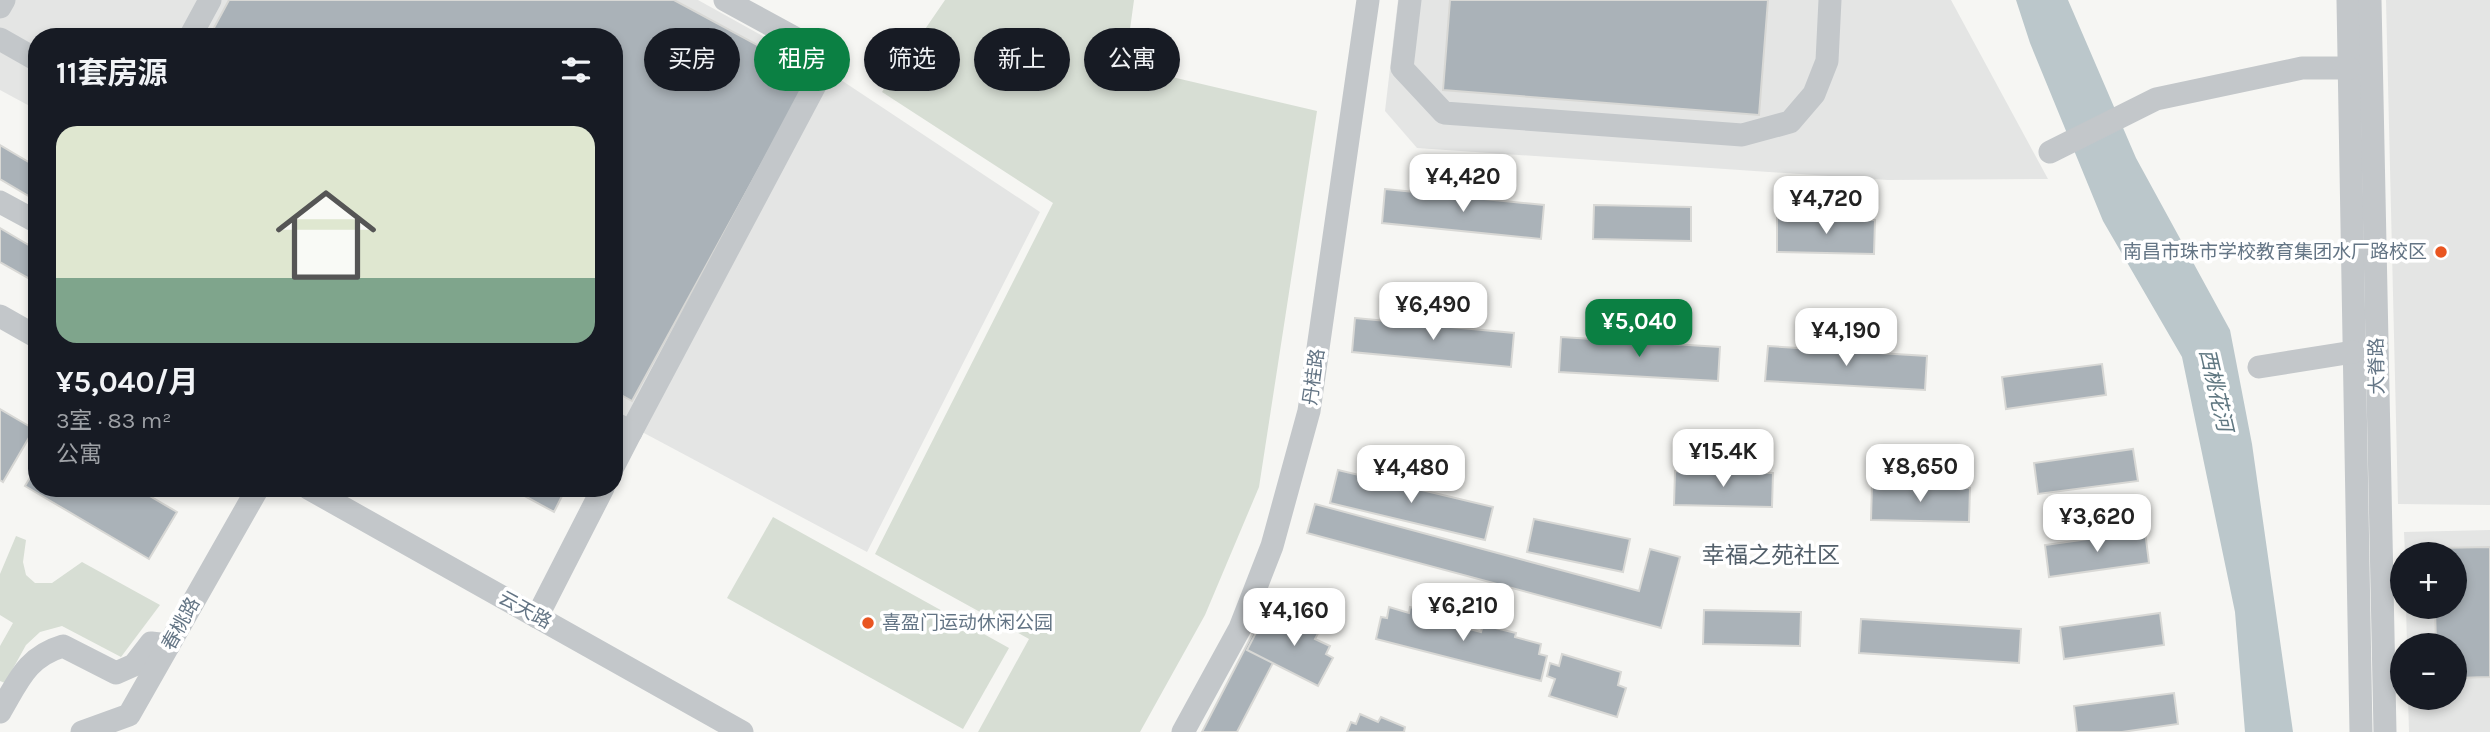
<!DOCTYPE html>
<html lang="zh">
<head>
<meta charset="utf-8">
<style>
	body { margin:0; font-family:Karla,"Noto Sans SC",sans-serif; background:#242831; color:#f1f3f6; height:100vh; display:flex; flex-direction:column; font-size:26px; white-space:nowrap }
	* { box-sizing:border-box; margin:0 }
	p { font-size:23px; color:#9ea1a6 }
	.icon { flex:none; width:38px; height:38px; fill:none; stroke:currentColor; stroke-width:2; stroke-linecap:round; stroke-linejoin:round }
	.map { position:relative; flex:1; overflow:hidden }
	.panel { position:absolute; left:28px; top:28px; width:595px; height:469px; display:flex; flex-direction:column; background:#171b24; border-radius:28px; box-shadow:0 4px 10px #0003 }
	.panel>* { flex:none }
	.guide { position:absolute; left:644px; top:28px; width:665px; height:63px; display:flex; gap:14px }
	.tools { position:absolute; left:2390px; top:542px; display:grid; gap:14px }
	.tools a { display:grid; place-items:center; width:77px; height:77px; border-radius:50%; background:#171b24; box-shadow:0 4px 10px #0003; font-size:35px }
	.price { position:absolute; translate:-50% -60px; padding:0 16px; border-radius:14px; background:#fff; color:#222; font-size:23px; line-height:46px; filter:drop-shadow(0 2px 4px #0008) }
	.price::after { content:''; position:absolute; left:50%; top:42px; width:21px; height:16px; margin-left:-10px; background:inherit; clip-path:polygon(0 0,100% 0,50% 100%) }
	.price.current { background:#0b8043; color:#fff }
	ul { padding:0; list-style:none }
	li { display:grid; align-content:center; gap:14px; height:371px; padding:0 28px }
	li+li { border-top:2px solid #363941 }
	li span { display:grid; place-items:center; height:217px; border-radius:21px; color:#555 }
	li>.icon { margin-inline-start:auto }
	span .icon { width:126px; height:126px; fill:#fffc; stroke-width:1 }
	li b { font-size:30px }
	h2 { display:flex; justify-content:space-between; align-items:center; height:84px; padding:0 28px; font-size:30px }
	.chip { padding:0 24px; border-radius:32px; background:#171b24; box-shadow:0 4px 10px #0003; font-size:24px; line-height:63px }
	.chip.current { background:#0b8043; color:#fff }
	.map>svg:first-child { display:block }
	.built { fill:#e4e5e4 }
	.green { fill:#d7ded4 }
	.water { fill:#bbc7cb }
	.building { fill:#aab2b8; stroke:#d8d8d5; stroke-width:2 }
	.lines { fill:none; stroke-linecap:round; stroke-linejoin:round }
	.minor { stroke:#c3c7ca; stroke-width:23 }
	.poi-dot { fill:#e95520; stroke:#fff; stroke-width:2.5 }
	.labels { text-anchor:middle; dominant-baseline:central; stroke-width:7; stroke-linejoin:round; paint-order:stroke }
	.poi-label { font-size:19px; fill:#647585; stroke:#fff; text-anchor:end }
	.street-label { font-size:19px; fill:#647585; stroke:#fff }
	.water-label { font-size:21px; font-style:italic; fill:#5f7781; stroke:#fff }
	.quarter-label { font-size:23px; fill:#525f6a; stroke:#fff }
</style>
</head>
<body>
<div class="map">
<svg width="2490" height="732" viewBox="0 0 2490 732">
	<rect width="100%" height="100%" fill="#f6f6f3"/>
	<g class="built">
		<path d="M0,0H698L838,78L1040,212L867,552L614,417V37H37V110L0,90Z"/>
		<path d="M1398,0H1951L2048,179L1888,180L1417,148L1385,111Z"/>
		<path d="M2386,0H2490V505L2398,504Z"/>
		<path d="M2490,530V732H2409L2408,698H2455V646H2407L2406,607H2455V555H2405L2404,532Z"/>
	</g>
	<g class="green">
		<path d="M945,0H1134L1125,66L1317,111L1259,487L1205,615L1140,732H978L1029,639L875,554L1053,203L882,92Z"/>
		<path d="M773,517L1009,648L963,729L727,598Z"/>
		<path d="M16,536L26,540L23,562L26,575L35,583H52L82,562L160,605L121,657L62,626L40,632L26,645L5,683L0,681V646L13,623L0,615V574Z"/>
	</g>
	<path class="water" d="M2016,0H2068L2136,158L2230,330L2252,444L2293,732H2245L2235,612L2182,357L2103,221L2030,43Z"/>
	<g class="building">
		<path d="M229,0H674L811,74L632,401L614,391V37H209Z"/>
		<path d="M1450,0H1768L1759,115L1443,90Z"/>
		<path d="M0,145L37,167V201L0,179Z"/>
		<path d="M1385,189L1544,205L1541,239L1382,223Z"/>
		<path d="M1594,205L1691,207V241L1593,239Z"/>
		<path d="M1777,218L1875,220L1874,254L1777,252Z"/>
		<path d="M0,228L37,250V283L0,262Z"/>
		<path d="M1355,318L1514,333L1511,367L1352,352Z"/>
		<path d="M1561,337L1720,347L1718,381L1559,372Z"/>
		<path d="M1768,346L1927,356L1925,390L1765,381Z"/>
		<path d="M2102,364L2106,395L2006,409L2002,377Z"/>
		<path d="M0,409L34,429L3,482L0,480Z"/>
		<path d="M2133,449L2138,481L2038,494L2034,463Z"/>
		<path d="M37,466V488H136L177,512L149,559L25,486Z"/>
		<path d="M1338,470L1493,507L1485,540L1330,503Z"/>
		<path d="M1675,471L1773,473L1772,507L1674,505Z"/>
		<path d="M1872,485L1970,488L1969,522L1871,520Z"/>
		<path d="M510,488H566L554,512Z"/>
		<path d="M1315,504L1639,591L1650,549L1680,557L1661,628L1307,533Z"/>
		<path d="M1534,519L1630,539L1623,572L1527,552Z"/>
		<path d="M2145,531L2149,563L2049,577L2045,545Z"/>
		<path d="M2490,547V677L2455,678V646H2436L2435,607H2455V555H2434V548Z"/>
		<path d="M1271,598L1299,613L1237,732H1202Z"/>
		<path d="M1389,607L1409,613L1410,607L1436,614L1435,620L1481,632L1483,625L1516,633L1515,637L1541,644L1539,654L1547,656L1541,681L1376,639L1381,617L1387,618Z"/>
		<path d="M1704,610L1801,612L1800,646L1703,644Z"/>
		<path d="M1295,613L1322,626L1315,639L1330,646L1326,654L1333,658L1318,686L1247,650L1261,623L1274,629L1279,619L1289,624Z"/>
		<path d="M2160,613L2164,645L2064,659L2060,627Z"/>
		<path d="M1861,619L2021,629L2019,663L1859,653Z"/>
		<path d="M1562,654L1621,672L1618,685L1626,688L1617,717L1549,696L1555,679L1547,676L1550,663L1559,666Z"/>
		<path d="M2174,693L2178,724L2122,732H2077L2074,706Z"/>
		<path d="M1360,714L1378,722L1381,717L1405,727L1404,732H1347L1351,722L1356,724Z"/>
	</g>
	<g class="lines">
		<g class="minor">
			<path d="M1410,0L1402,68L1444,113L1742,135L1790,122L1814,94L1827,61L1830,0"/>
			<path d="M2348,0L2361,732"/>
			<path d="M2370,0L2385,732"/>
			<path d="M0,7L4,0"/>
			<path d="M190,37L210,0"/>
			<path d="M0,39L37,60"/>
			<path d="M2050,152L2156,99L2302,68H2349"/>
			<path d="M0,202L37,222"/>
			<path d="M0,316L37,337"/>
			<path d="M2259,367L2353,352"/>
			<path d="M614,423L631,432L830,57L725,0"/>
			<path d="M614,465L631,432"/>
			<path d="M308,488L742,732"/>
			<path d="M537,617L603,488"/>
			<path d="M0,712C18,682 26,657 63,646L116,673L134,665L151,643L169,645"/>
			<path d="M82,732L129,715L258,488"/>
			<path d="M1183,732L1240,628L1272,546L1309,411L1368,0"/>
		</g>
	</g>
	<g class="poi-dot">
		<circle cx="2441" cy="252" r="7"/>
		<circle cx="868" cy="623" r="7"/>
	</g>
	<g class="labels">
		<g class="poi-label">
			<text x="2427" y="252">南昌市珠市学校教育集团水厂路校区</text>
			<text x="882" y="623" text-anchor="start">喜盈门运动休闲公园</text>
		</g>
		<g class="street-label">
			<text transform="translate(2377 366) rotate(-91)">大脊路</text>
			<text transform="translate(1314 377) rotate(-82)">丹桂路</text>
			<text transform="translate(525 610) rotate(29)">云天路</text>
			<text transform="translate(181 624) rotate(-61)">春桃路</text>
		</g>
		<g class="water-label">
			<text transform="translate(2216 390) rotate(77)">西桃花河</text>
		</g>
		<g class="quarter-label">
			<text x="1771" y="555">幸福之苑社区</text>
		</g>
	</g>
</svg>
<div class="tools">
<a>+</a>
<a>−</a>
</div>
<b class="price" style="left:1463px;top:214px">¥4,420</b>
<b class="price" style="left:1826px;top:236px">¥4,720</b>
<b class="price" style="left:1433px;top:342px">¥6,490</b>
<b class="price current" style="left:1639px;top:359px">¥5,040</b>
<b class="price" style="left:1846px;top:368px">¥4,190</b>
<b class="price" style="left:1723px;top:489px">¥15.4K</b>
<b class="price" style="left:1920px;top:504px">¥8,650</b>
<b class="price" style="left:1411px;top:505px">¥4,480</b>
<b class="price" style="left:2097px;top:554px">¥3,620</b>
<b class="price" style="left:1463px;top:643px">¥6,210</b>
<b class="price" style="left:1294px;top:648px">¥4,160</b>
<div class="guide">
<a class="chip">买房</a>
<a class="chip current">租房</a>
<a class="chip">筛选</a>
<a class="chip">新上</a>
<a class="chip">公寓</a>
</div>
<section class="panel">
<h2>11套房源<svg class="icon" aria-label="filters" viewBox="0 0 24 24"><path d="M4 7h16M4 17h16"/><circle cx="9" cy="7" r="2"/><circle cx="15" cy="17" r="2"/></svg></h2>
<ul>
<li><span style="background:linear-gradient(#dfe7d0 70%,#7fa58c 0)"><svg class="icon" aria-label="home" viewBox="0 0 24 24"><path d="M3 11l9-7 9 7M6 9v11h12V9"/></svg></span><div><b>¥5,040/月</b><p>3室 · 83 m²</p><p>公寓</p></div></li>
</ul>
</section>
</div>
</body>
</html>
